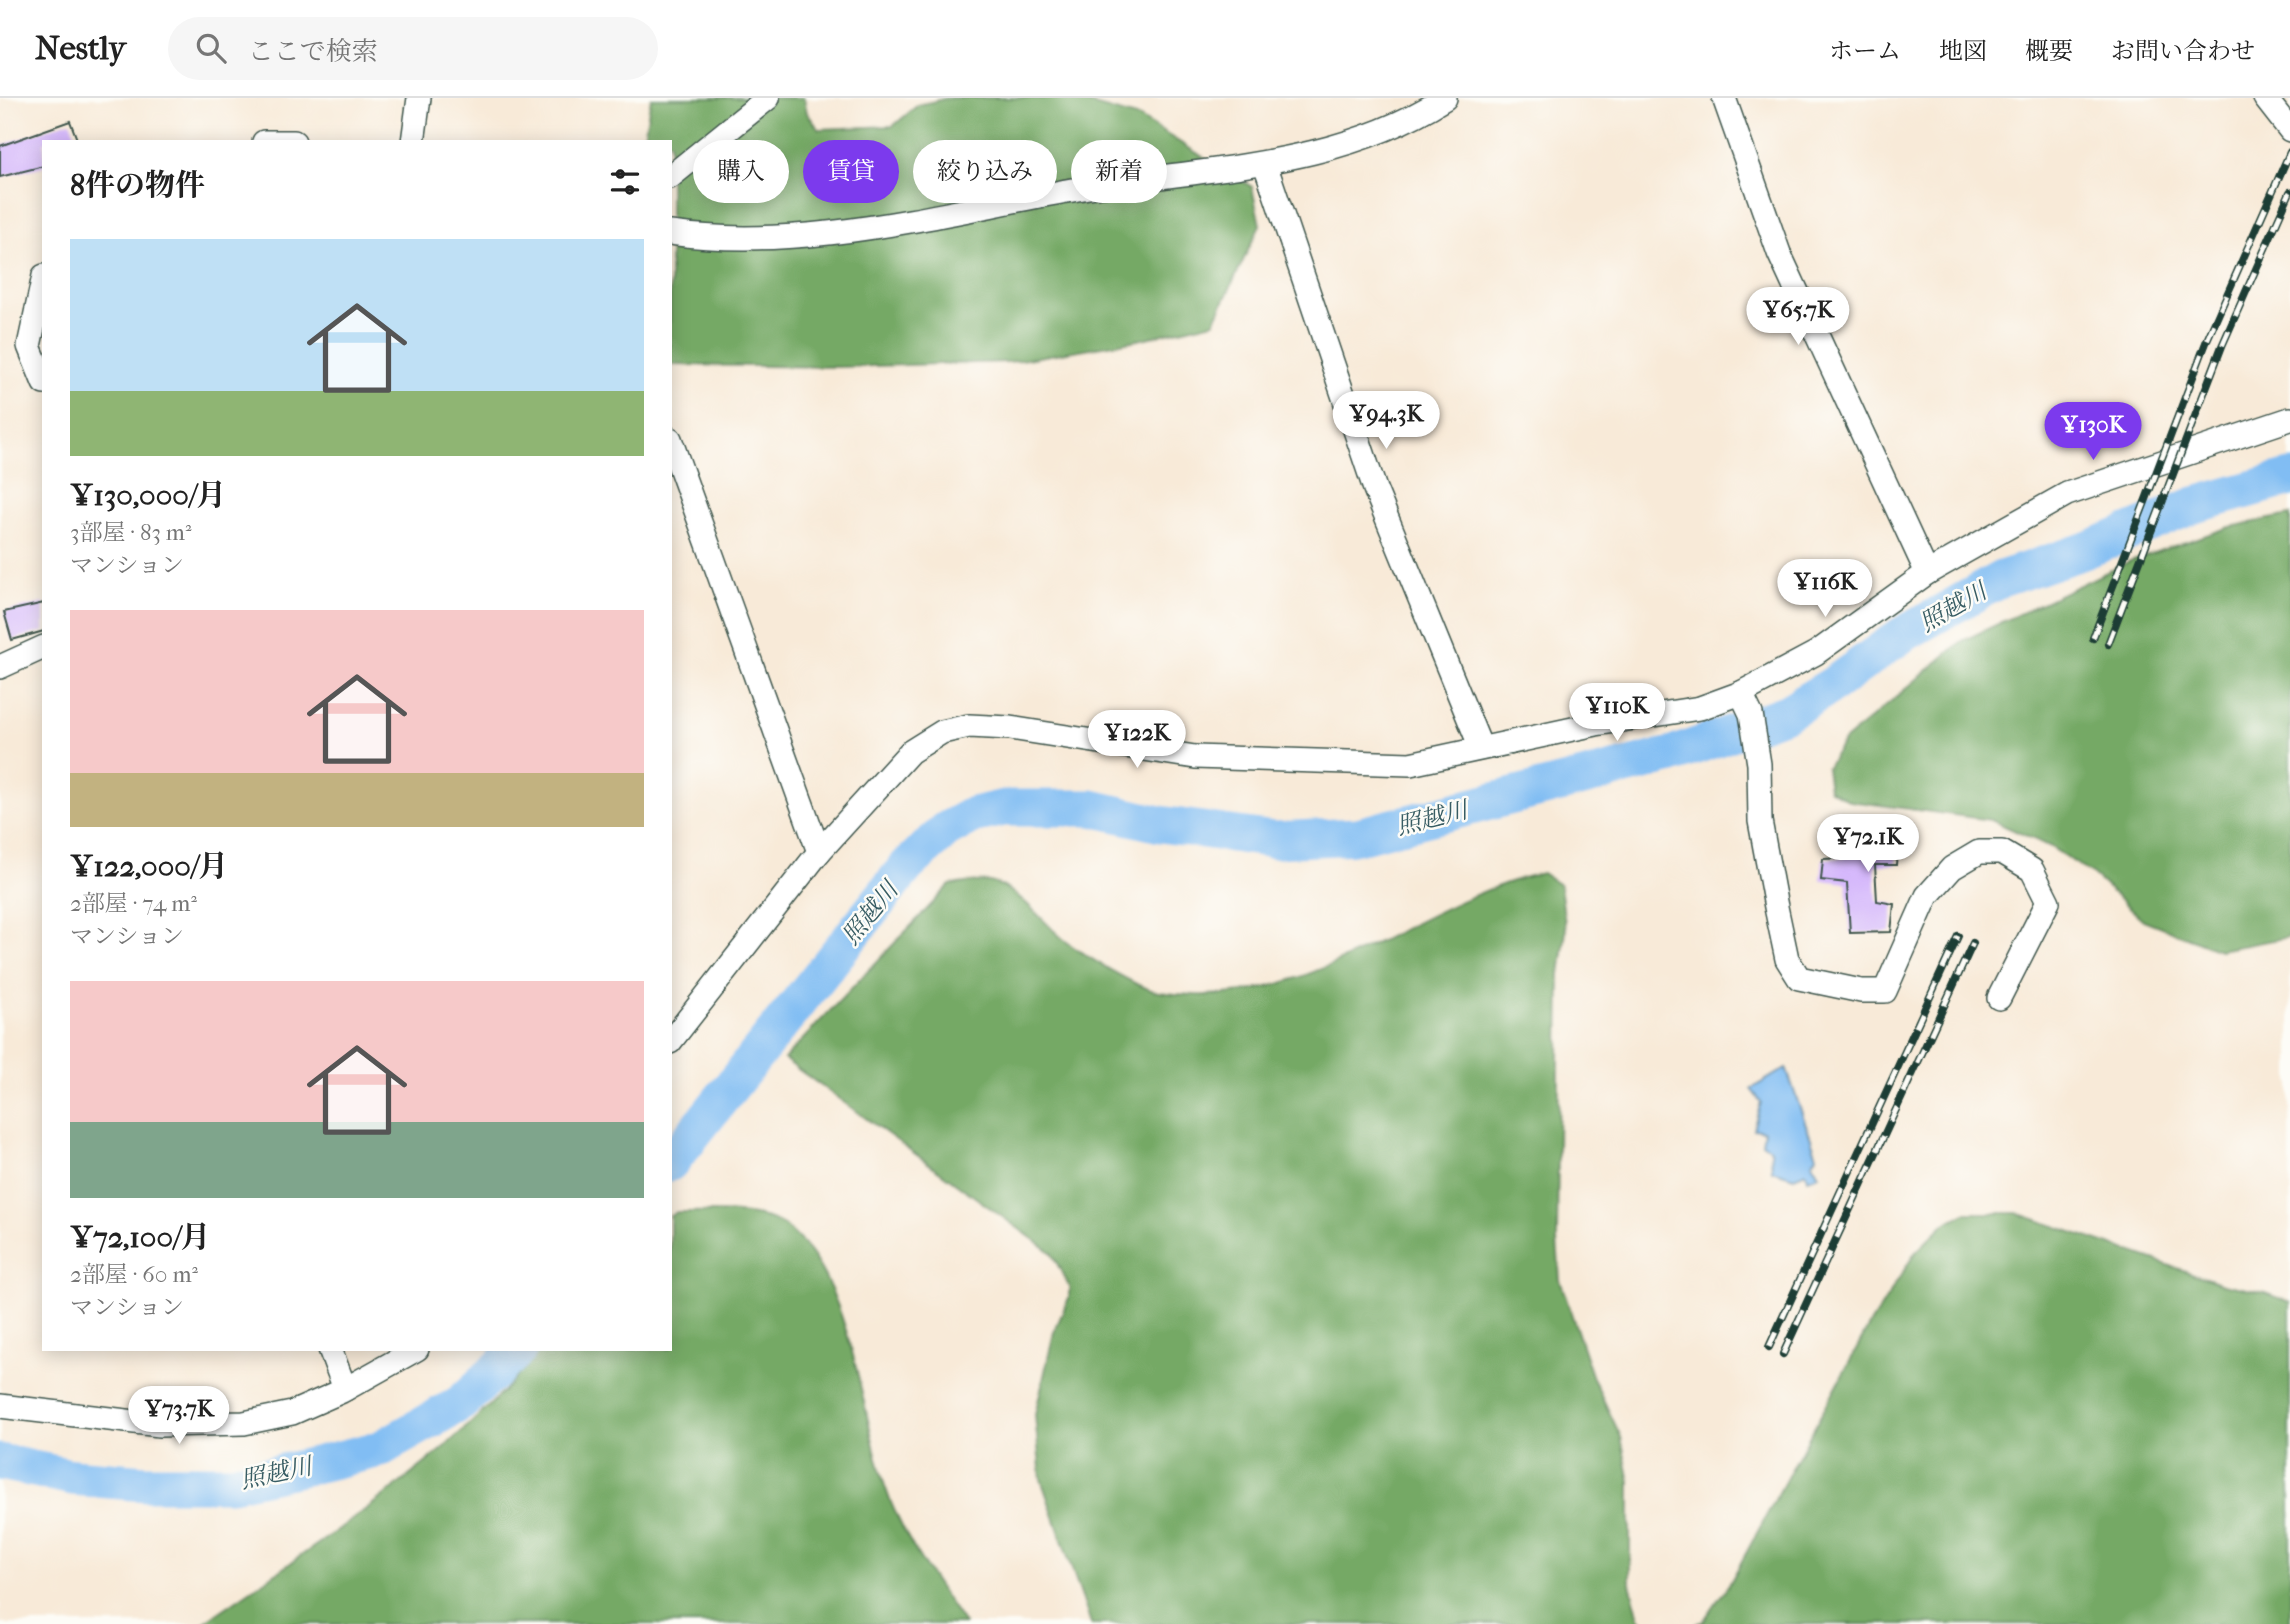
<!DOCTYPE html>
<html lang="ja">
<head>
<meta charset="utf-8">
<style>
	body { margin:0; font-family:"IM FELL French Canon","Noto Serif JP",serif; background:#f6f6f6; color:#222; height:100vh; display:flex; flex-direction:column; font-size:26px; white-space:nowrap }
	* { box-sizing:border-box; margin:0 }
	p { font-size:23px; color:#767676 }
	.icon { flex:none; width:38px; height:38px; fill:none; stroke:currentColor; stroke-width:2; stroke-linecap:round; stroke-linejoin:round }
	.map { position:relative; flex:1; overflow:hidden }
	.side { position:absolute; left:42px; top:42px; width:630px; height:1211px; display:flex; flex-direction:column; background:#fff; border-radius:0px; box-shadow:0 4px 18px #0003 }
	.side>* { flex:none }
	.guide { position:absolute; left:693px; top:42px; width:665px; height:63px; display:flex; gap:14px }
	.price { position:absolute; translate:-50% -60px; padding:0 16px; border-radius:24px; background:#fff; color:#222; font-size:23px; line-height:46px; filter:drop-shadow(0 2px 4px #0008) }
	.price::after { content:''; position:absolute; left:50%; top:42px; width:21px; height:16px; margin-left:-10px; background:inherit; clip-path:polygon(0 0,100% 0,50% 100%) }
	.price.active { background:#7c3aed; color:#fff }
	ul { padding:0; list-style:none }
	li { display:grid; align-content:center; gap:14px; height:371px; padding:0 28px }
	li span { display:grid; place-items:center; height:217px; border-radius:0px; color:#555 }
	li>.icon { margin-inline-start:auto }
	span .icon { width:126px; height:126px; fill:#fffc; stroke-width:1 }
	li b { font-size:30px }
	h2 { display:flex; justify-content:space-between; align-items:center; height:84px; padding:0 28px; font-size:30px }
	.tag { padding:0 24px; border-radius:32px; background:#fff; box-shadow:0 4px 18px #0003; font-size:24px; line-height:63px }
	.tag.active { background:#7c3aed; color:#fff }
	header { display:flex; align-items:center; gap:42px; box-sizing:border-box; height:98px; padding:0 35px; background:#fff; border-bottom:2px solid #e0e0e0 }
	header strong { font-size:33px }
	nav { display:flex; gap:38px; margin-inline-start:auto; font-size:24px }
	.search { width:490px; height:63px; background:#f6f6f6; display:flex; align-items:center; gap:18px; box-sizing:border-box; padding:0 24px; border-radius:38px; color:#767676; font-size:26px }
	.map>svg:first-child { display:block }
	.forest { fill:#75a965; stroke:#4a734c; stroke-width:2 }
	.water { fill:#81bdf3; stroke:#507d94; stroke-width:2 }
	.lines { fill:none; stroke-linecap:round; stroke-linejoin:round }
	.river { stroke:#81bdf3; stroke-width:37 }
	.building { fill:#d2b2fc }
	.minor-casing { stroke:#40574d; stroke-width:26 }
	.minor { stroke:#fff; stroke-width:23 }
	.rail-casing { stroke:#1f3d34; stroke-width:8 }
	.rail { stroke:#fdfcf7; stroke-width:5; stroke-dasharray:16; stroke-linecap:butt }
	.labels { text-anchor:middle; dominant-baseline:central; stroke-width:5; stroke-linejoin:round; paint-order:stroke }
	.water-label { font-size:24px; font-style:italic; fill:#385d64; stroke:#fdfcf7 }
</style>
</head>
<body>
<header>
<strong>Nestly</strong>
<div class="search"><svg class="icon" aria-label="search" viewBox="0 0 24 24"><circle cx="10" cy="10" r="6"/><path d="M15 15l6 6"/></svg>ここで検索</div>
<nav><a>ホーム</a><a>地図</a><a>概要</a><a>お問い合わせ</a></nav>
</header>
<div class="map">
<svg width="2290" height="1526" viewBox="0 0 2290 1526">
	<rect width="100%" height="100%" fill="#fdfcf7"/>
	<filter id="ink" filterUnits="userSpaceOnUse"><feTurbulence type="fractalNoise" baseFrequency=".0143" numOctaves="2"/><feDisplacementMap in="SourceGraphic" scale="14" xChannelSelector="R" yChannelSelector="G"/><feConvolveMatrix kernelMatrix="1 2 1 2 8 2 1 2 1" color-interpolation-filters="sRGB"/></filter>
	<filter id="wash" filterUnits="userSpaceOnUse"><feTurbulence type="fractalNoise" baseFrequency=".00686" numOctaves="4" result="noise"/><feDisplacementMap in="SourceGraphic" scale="28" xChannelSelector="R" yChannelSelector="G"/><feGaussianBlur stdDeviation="1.57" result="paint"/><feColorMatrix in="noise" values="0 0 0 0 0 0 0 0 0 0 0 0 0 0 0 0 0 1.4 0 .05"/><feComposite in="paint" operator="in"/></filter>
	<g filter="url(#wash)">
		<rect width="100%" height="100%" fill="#f8ead8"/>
		<g class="forest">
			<path d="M651,0H804L807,15L819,31L893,28L918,7L948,0H1069L1140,20L1252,89L1260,127L1214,224L1138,242L1009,264L839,269L670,267V44H643Z"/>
			<path d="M2290,417V839L2219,852L2143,822L2092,776L2049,748L1991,722L1850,703L1829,691L1826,670L1844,643L1962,543L2130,463L2230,429Z"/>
			<path d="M1542,775L1560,787L1566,833L1560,876L1557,1142L1560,1182L1593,1280L1621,1339L1630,1384V1486L1639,1519L1645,1526H1091L1041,1381L1035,1317L1054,1234L1069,1200V1188L1051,1154L784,961L950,787C965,785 983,781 997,786C1023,796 1042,823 1062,840C1078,854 1139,891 1159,894C1310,918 1406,806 1542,775Z"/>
			<path d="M677,1114C705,1114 764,1111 786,1129C853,1182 859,1310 885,1388C901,1438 935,1483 964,1526H202C321,1443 448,1364 541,1251H670V1118Z"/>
			<path d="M1965,1115H2017L2223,1186L2266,1195L2290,1204V1526H1697L1704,1522L1731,1483L1869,1228L1915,1155L1943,1127Z"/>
		</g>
		<path class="water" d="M1786,970L1817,1058L1812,1064L1819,1077L1808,1081L1806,1074L1794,1079L1772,1072L1771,1051L1762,1045L1764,1033L1753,1031L1761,1004L1751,991Z"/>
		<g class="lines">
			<g class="river">
				<path d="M670,1065L907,768L946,732L973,717L1004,710H1092L1160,726L1274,742L1358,738L1672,657L1788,614L1834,586L1902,537L2001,481L2084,453L2195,407L2290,380"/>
				<path d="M0,1364L72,1379L145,1385H232L319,1366L380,1351L461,1305L519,1251"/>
			</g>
		</g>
		<g id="blocks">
			<g class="building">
				<path d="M70,23L78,44H44V68L0,79V48Z"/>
				<path d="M44,505V533L12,542L4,514Z"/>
				<path d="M1848,729H1912L1914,751L1897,754L1896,767H1875L1877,803L1894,806L1891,834L1850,835L1847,785L1821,782L1823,761L1845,760Z"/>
			</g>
		</g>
	</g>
	<g filter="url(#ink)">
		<use href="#blocks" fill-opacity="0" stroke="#40574d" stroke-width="2"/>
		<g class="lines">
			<defs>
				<g id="minor">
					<path d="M1724,0L1779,155L1927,475"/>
					<path d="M2265,0L2290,32"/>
					<path d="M264,44H294"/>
					<path d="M413,44L419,0"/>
					<path d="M1265,66L1375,391L1481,650"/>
					<path d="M670,79L768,0"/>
					<path d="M670,135C807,154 944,114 1078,91C1204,69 1334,71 1445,0"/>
					<path d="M44,178L29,248L44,285"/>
					<path d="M670,341L819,754"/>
					<path d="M0,569L44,549"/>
					<path d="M1741,595L1751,616L1759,666L1760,723L1776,809L1787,861L1799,880L1861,893H1885L1927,798L1952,770L1979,754H2002L2032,772L2048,804L1999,900"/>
					<path d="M670,944L819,754L910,654L942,634L969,628L1010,630L1195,659L1410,666L1596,626L1700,610L1741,595L1816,555L1927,475L2067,396L2290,321"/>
					<path d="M330,1251L345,1291"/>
					<path d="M0,1308L160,1327L244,1325L292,1315L342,1293L417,1251"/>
				</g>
			</defs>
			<use href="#minor" class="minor-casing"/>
			<use href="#minor" class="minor"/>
			<defs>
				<g id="rail">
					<path d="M2093,540L2207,242L2290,54"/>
					<path d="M2108,546L2222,248L2290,94"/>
					<path d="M1769,1249L1958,838"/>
					<path d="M1783,1256L1973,845"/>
				</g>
			</defs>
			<use href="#rail" class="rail-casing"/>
			<use href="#rail" class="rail"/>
		</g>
	</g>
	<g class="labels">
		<g class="water-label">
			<text transform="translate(1953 509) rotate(-30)">照越川</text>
			<text transform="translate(1432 720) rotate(-14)">照越川</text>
			<text transform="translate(870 815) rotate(-51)">照越川</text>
			<text transform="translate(276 1375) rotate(-12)">照越川</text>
		</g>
	</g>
</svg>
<b class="price" style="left:1798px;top:249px">¥65.7K</b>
<b class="price" style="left:1386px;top:353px">¥94.3K</b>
<b class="price active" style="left:2093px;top:364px">¥130K</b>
<b class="price" style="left:1825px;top:521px">¥116K</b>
<b class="price" style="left:1617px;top:645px">¥110K</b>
<b class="price" style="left:1137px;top:672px">¥122K</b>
<b class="price" style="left:1868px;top:776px">¥72.1K</b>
<b class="price" style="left:179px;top:1348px">¥73.7K</b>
<div class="guide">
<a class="tag">購入</a>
<a class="tag active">賃貸</a>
<a class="tag">絞り込み</a>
<a class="tag">新着</a>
</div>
<section class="side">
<h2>8件の物件<svg class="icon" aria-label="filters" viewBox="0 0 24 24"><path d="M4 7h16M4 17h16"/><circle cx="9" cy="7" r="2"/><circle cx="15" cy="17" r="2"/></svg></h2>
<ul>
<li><span style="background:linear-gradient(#bfe0f5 70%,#8fb573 0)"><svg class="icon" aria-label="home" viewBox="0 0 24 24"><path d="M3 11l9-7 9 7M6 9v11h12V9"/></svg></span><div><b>¥130,000/月</b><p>3部屋 · 83 m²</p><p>マンション</p></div></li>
<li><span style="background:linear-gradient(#f6c9c9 75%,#c2b280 0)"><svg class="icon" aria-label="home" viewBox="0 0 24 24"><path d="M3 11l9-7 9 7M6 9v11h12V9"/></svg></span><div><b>¥122,000/月</b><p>2部屋 · 74 m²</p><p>マンション</p></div></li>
<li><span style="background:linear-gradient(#f6c9c9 65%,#7fa58c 0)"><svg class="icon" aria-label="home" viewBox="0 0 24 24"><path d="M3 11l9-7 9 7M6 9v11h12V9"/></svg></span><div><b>¥72,100/月</b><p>2部屋 · 60 m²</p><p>マンション</p></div></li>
</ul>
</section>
</div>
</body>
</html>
